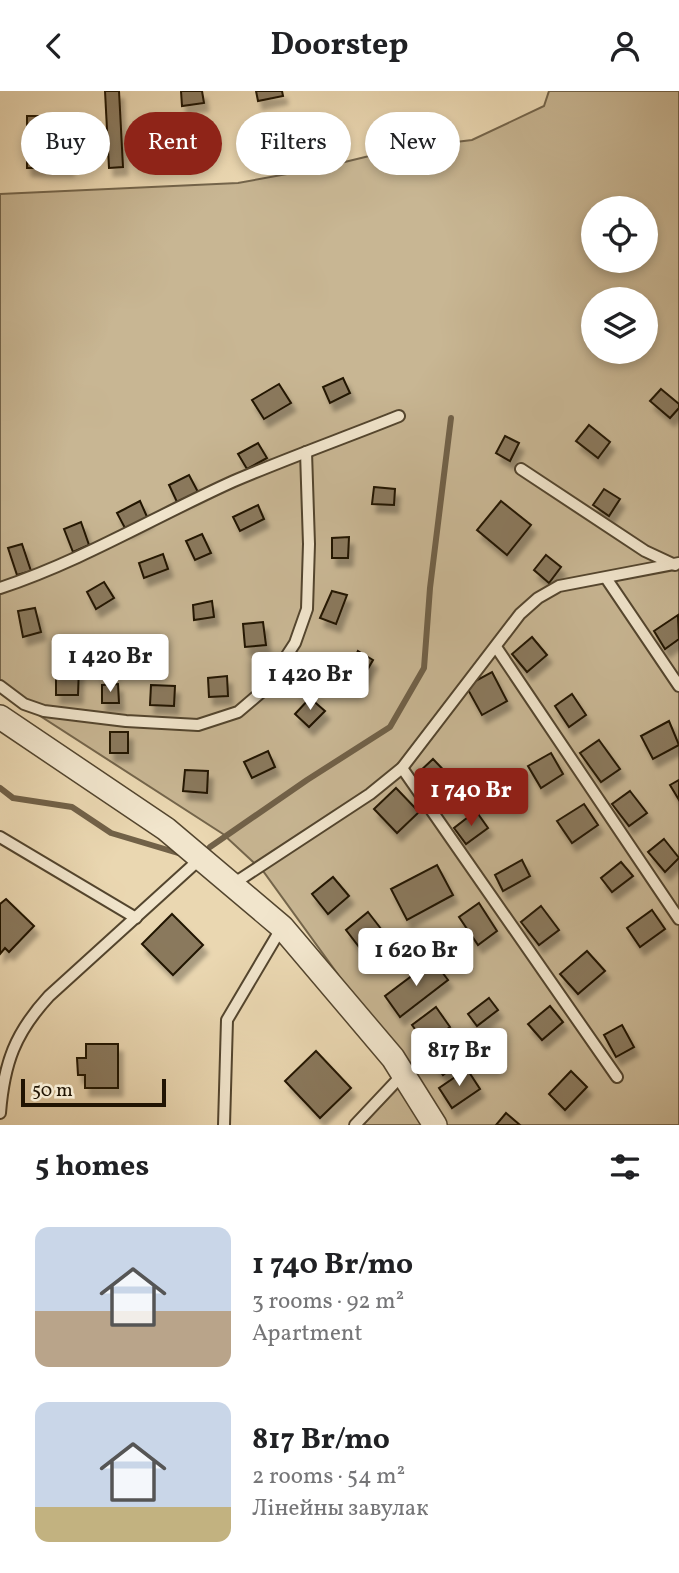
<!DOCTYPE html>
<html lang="en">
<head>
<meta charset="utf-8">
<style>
	body { margin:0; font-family:Vollkorn,serif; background:#f2f2f2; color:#202124; height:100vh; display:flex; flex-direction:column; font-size:26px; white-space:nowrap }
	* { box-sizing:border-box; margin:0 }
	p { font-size:23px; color:#757577 }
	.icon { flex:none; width:38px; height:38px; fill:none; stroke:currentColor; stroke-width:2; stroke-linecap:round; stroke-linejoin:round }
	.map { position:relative; height:1034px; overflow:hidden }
	.details { display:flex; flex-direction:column; background:#fff; flex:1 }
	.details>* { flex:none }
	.hud { position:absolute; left:21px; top:21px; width:637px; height:63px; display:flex; gap:14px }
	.buttons { position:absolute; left:581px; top:105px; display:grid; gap:14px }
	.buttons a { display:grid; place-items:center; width:77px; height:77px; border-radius:50%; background:#fff; box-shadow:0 4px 10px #0003; font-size:35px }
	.scale { position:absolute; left:21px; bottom:18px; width:145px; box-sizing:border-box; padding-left:7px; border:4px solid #211403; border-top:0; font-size:19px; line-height:24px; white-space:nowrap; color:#211403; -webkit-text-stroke:5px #f1e5cc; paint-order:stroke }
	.price { position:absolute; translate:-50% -60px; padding:0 16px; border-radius:7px; background:#fff; color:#222; font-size:23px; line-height:46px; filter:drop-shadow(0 2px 4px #0008) }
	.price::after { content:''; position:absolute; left:50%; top:42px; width:21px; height:16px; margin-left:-10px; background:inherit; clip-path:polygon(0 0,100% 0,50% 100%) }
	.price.current { background:#8f2418; color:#fff }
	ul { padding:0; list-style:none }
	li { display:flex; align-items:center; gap:21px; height:175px; padding:0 35px }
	li span { display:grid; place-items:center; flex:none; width:196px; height:140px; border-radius:14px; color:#555 }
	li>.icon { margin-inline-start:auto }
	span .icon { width:84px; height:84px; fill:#fffc; stroke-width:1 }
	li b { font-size:30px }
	h2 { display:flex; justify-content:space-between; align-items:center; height:84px; padding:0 35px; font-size:30px }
	.pill { padding:0 24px; border-radius:32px; background:#fff; box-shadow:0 4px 10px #0003; font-size:24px; line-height:63px }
	.pill.current { background:#8f2418; color:#fff }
	header { display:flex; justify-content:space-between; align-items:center; height:91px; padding:0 35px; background:#fff; font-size:32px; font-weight:700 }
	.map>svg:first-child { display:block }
	.green { fill:#c8b693; stroke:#74654b; stroke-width:2; fill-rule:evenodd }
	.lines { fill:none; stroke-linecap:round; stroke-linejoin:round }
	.stream { stroke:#716148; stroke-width:6 }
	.building { fill:#8a795d; stroke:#211403; stroke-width:2; filter:url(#shadow) }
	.lane-casing { stroke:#53452e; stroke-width:14 }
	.street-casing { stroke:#53452e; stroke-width:26 }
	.lane { stroke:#f1e5cc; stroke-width:10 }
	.street { stroke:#f1e5cc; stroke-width:23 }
</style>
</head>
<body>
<header><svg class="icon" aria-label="back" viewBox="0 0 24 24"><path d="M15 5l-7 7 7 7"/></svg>Doorstep<svg class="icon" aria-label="person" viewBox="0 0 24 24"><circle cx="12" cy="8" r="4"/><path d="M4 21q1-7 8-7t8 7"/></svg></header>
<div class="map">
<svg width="679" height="1034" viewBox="0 0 679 1034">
	<defs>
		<filter id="shadow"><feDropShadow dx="4.5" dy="8" stdDeviation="2" flood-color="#0004"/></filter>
	</defs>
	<rect width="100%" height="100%" fill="#ead7b1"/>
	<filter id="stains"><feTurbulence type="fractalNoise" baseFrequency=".00286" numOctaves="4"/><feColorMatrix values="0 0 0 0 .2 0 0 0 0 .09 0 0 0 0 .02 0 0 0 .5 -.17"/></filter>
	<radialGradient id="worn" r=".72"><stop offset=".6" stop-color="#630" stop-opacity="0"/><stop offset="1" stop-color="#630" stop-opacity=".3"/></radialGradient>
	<g class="green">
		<path d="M549,0H679V1034H447L263,780L223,743L0,599V103L238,92L320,77L398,58L472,49L544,15ZM593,117H646V170H593ZM593,208H646V261H593Z"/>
		<path d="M398,997L424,1034H362Z"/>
	</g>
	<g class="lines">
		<g class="stream">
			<path d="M0,697L13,707L72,716L111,742L178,762"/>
			<path d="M210,756L307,689L390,636L424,577L430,497L451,327"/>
		</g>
	</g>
	<g class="building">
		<path d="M105,0H119L123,76L109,77Z"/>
		<path d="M181,0H202L204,12L182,15Z"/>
		<path d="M256,0H282L283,5L258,10Z"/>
		<rect x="27" y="25" width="42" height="52"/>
		<path d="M343,287L350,302L330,312L323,296Z"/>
		<path d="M279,293L291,312L264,328L252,309Z"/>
		<path d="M661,298L679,313V317L670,327L650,310Z"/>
		<path d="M589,334L610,351L598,367L576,350Z"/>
		<path d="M505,345L519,352L510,370L496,362Z"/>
		<path d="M258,352L267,367L247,378L238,363Z"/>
		<path d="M189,384L198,401L177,411L169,394Z"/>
		<path d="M374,396L395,398L394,414L372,413Z"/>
		<path d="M604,398L620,408L609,425L593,414Z"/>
		<path d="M140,410L148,428L126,439L117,422Z"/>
		<path d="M501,410L531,434L507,464L477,439Z"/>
		<path d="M258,414L264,428L240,440L233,426Z"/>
		<path d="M81,431L89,454L73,461L64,438Z"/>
		<path d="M202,443L211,462L195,469L186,450Z"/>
		<path d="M349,446L348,467H332V447Z"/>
		<path d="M22,453L31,480L17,484L8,457Z"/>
		<path d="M163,463L168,478L144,487L139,472Z"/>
		<path d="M546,464L561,476L549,492L534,479Z"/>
		<path d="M104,491L114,507L96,518L87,501Z"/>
		<path d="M332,500L347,504L336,533L320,527Z"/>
		<path d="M212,510L214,526L194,529L193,514Z"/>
		<path d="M35,517L41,541L23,546L18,520Z"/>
		<path d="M678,524L679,548L665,558L654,540Z"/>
		<path d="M263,531L266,554L245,556L243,533Z"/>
		<path d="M532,546L547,564L527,581L512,563Z"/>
		<path d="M358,560L373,569L362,588L347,580Z"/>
		<path d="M56,576H79L78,604H56Z"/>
		<path d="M492,581L507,610L482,624L466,595Z"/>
		<path d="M227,585L228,605L209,606L208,587Z"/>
		<path d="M118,593L119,612H102V594Z"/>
		<path d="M151,594L175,595L174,615L150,614Z"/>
		<path d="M572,603L586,624L569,636L555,615Z"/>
		<path d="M310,607L325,620L309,636L295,623Z"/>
		<path d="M669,630L679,654L653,668L641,645Z"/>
		<rect x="110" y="641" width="18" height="21"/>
		<path d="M599,649L620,678L601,691L580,662Z"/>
		<path d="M268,660L275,676L252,687L244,671Z"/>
		<path d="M551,662L563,683L541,697L528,675Z"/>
		<path d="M433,668L455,691L440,705L418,682Z"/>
		<path d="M185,679L208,680L207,702L183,700Z"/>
		<path d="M679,689V709L670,694Z"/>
		<path d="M396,697L419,721L397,742L374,718Z"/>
		<path d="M630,700L647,722L629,735L612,713Z"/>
		<path d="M584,713L598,734L572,752L557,730Z"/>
		<path d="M476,720L488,737L466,753L454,737Z"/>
		<path d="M664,748L679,767L665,781L648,761Z"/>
		<path d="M522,769L530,785L503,800L495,784Z"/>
		<path d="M621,771L633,785L612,801L601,787Z"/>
		<path d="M437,774L453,804L407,829L391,798Z"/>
		<path d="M333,786L349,805L328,823L312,803Z"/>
		<path d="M6,808L34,835L9,861L5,857L0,863V813Z"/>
		<path d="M479,812L497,840L478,854L459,826Z"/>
		<path d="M541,815L559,839L539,854L521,831Z"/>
		<path d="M652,819L665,838L640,856L627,837Z"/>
		<path d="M368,821L385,843L363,861L346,839Z"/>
		<path d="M172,823L203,854L173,884L142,853Z"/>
		<path d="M587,860L605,880L578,903L560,883Z"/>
		<path d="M433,869L448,889L400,926L385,905Z"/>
		<path d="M489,907L498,919L477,935L468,923Z"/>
		<path d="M550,915L563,931L542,949L528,933Z"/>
		<path d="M436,916L450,936L426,953L412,934Z"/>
		<path d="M622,934L634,956L616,966L604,944Z"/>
		<path d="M461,940L475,959L443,984L429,965Z"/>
		<path d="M86,953H118V997H85V984H78L77,967H86Z"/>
		<path d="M316,960L351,997L320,1027L285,990Z"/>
		<path d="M467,978L480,998L452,1017L439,997Z"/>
		<path d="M571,980L587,996L565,1019L549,1003Z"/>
		<path d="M506,1022L520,1034H496Z"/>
	</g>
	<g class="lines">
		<defs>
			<g id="lane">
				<path d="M521,378L645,460L675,474"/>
				<path d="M606,487L679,595"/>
				<path d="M0,497C82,470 156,425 234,390C288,367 344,347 399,325"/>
				<path d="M496,556L679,828"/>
				<path d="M0,595L24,613L44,620L126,630L198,634L238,621L265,598L295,552L307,518L309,453L306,361"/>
				<path d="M402,677L617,986"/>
				<path d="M0,746L136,827"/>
				<path d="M233,793L370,703L402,677L520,523L538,507L559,495L679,472"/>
				<path d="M0,1022C4,972 15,942 49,905L201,767"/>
				<path d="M224,1034L227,929L282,836"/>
				<path d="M355,1034L403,983"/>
			</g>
			<path id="street" d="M0,626L166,738L282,836L393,967L435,1034"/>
		</defs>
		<use href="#lane" class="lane-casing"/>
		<use href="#street" class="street-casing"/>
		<use href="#lane" class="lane"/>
		<use href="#street" class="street"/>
	</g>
	<rect width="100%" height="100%" filter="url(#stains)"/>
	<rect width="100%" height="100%" fill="url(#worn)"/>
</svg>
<div class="buttons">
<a><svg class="icon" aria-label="locate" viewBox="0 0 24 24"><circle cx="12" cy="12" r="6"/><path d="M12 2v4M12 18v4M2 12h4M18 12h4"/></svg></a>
<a><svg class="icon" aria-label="layers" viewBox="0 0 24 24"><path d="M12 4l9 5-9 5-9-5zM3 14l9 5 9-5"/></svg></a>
</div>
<div class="scale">50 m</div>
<b class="price" style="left:110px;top:603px">1 420 Br</b>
<b class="price" style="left:310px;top:621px">1 420 Br</b>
<b class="price current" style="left:471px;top:737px">1 740 Br</b>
<b class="price" style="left:416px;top:897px">1 620 Br</b>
<b class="price" style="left:459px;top:997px">817 Br</b>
<div class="hud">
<a class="pill">Buy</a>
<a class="pill current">Rent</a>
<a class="pill">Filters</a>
<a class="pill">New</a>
</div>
</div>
<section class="details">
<h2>5 homes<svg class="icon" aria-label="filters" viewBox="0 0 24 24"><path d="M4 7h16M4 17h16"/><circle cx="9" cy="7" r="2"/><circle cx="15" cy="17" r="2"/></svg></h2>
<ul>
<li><span style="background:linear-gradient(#c9d6e8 60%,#b9a48a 0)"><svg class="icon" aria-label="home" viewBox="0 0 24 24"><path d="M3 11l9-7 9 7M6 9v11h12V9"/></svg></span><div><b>1 740 Br/mo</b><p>3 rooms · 92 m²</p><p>Apartment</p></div></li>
<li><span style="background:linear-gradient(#c9d6e8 75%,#c2b280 0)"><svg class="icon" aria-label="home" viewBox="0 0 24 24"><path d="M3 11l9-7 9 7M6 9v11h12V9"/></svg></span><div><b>817 Br/mo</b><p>2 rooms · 54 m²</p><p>Лінейны завулак</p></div></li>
</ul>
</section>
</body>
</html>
